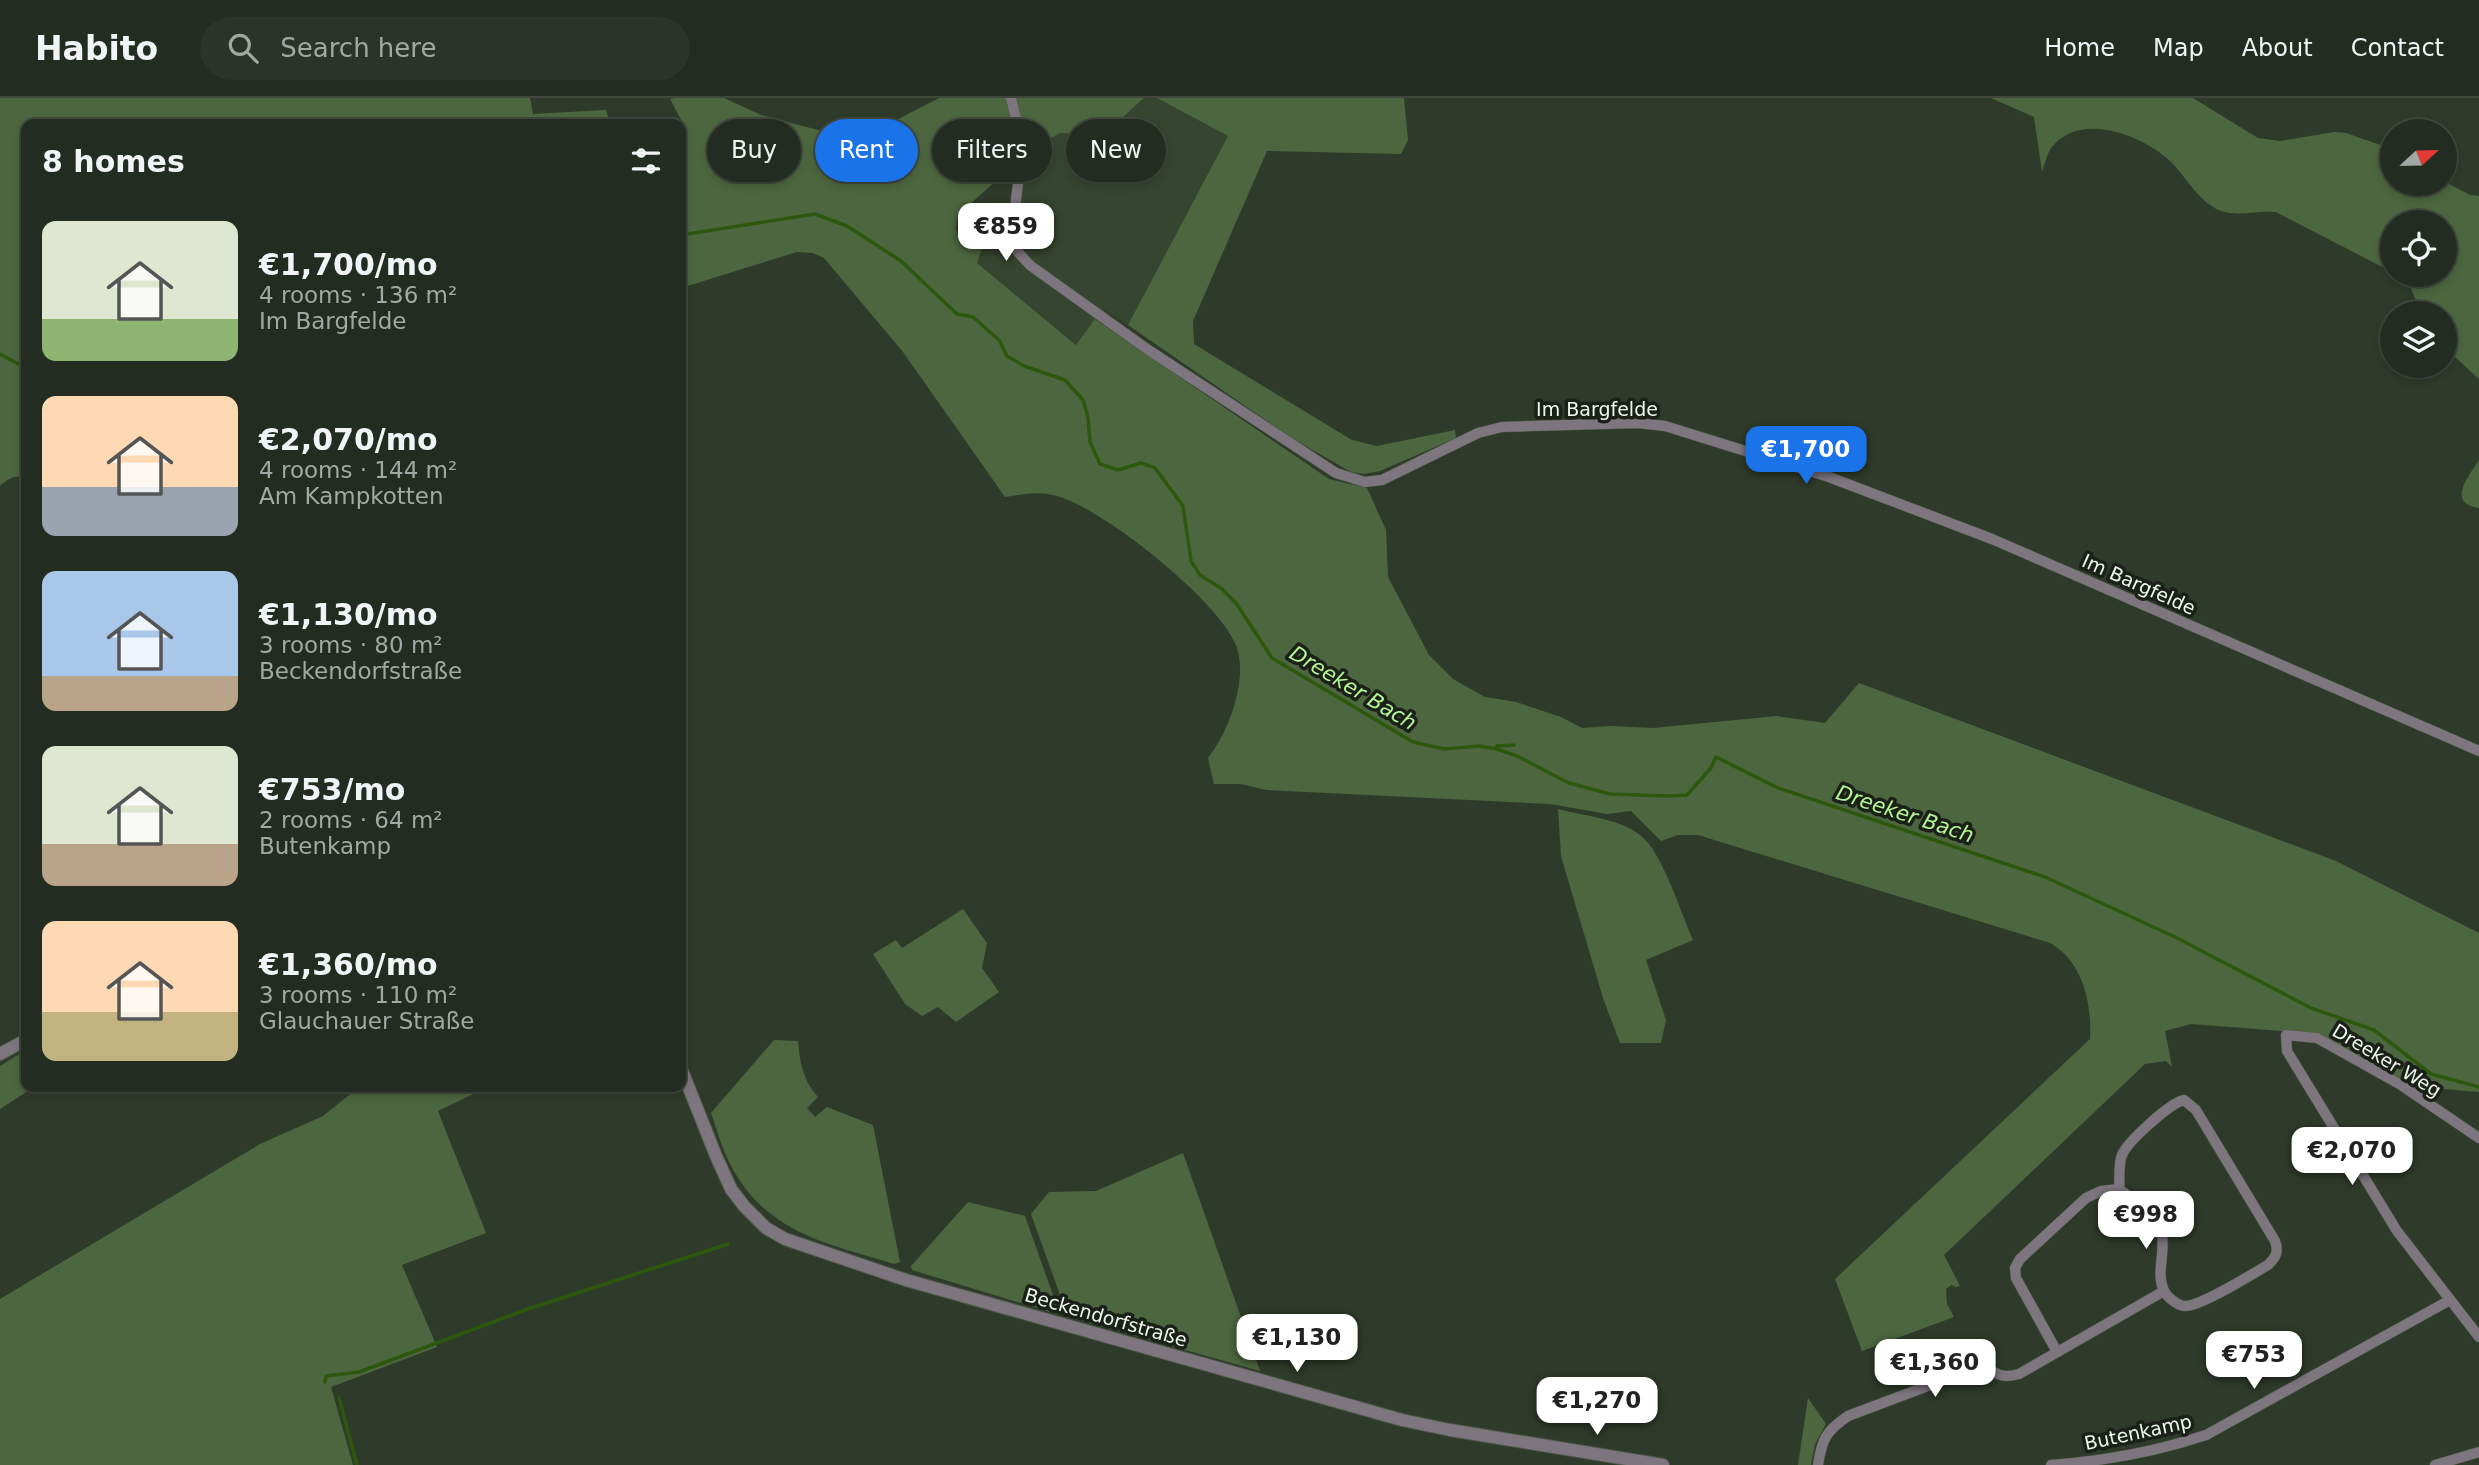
<!DOCTYPE html>
<html lang="en">
<head>
<meta charset="utf-8">
<style>
	body { margin:0; font-family:"DejaVu Sans",sans-serif; background:#2b3429; color:#f1f3f6; height:100vh; display:flex; flex-direction:column; font-size:26px; white-space:nowrap }
	* { box-sizing:border-box; margin:0 }
	p { font-size:23px; color:#a3a7a5 }
	.icon { flex:none; width:38px; height:38px; fill:none; stroke:currentColor; stroke-width:2; stroke-linecap:round; stroke-linejoin:round }
	.map { position:relative; flex:1; overflow:hidden }
	.sheet { position:absolute; left:21px; top:21px; width:665px; height:973px; display:flex; flex-direction:column; background:#232c20; border-radius:14px; box-shadow:0 4px 10px #0003,0 0 0 2px #40483e }
	.sheet>* { flex:none }
	.hud { position:absolute; left:707px; top:21px; width:665px; height:63px; display:flex; gap:14px }
	.needle { width:46px; rotate:68deg }
	.buttons { position:absolute; left:2380px; top:21px; display:grid; gap:14px }
	.buttons a { display:grid; place-items:center; width:77px; height:77px; border-radius:50%; background:#232c20; box-shadow:0 4px 10px #0003,0 0 0 2px #40483e; font-size:35px }
	.price { position:absolute; translate:-50% -60px; padding:0 16px; border-radius:14px; background:#fff; color:#222; font-size:23px; line-height:46px; filter:drop-shadow(0 2px 4px #0008) }
	.price::after { content:''; position:absolute; left:50%; top:42px; width:21px; height:16px; margin-left:-10px; background:inherit; clip-path:polygon(0 0,100% 0,50% 100%) }
	.price.selected { background:#1a73e8; color:#fff }
	ul { padding:0; list-style:none }
	li { display:flex; align-items:center; gap:21px; height:175px; padding:0 21px }
	li span { display:grid; place-items:center; flex:none; width:196px; height:140px; border-radius:14px; color:#555 }
	li>.icon { margin-inline-start:auto }
	span .icon { width:84px; height:84px; fill:#fffc; stroke-width:1 }
	li b { font-size:30px }
	h2 { display:flex; justify-content:space-between; align-items:center; height:84px; padding:0 21px; font-size:30px }
	.pill { padding:0 24px; border-radius:32px; background:#232c20; box-shadow:0 4px 10px #0003,0 0 0 2px #40483e; font-size:24px; line-height:63px }
	.pill.selected { background:#1a73e8; color:#fff }
	header { display:flex; align-items:center; gap:42px; box-sizing:border-box; height:98px; padding:0 35px; background:#232c20; border-bottom:2px solid #40483e }
	header strong { font-size:33px }
	nav { display:flex; gap:38px; margin-inline-start:auto; font-size:24px }
	.search { width:490px; height:63px; background:#2b3429; display:flex; align-items:center; gap:18px; box-sizing:border-box; padding:0 24px; border-radius:38px; color:#a3a7a5; font-size:26px }
	.map>svg:first-child { display:block }
	.built { fill:#36452f }
	.green { fill:#4c673f }
	.lines { fill:none; stroke-linecap:round; stroke-linejoin:round }
	.stream { stroke:#2c580d; stroke-width:3.5 }
	.minor-casing { stroke:#4e5949; stroke-width:11 }
	.tertiary-casing { stroke:#4e5949; stroke-width:14 }
	.minor { stroke:#7d767e; stroke-width:10 }
	.tertiary { stroke:#7d767e; stroke-width:12 }
	.labels { text-anchor:middle; dominant-baseline:central; stroke-width:7; stroke-linejoin:round; paint-order:stroke }
	.street-label { font-size:19px; fill:#f0f8ed; stroke:#1b2018 }
	.water-label { font-size:21px; font-style:italic; fill:#b4f694; stroke:#1b2018 }
</style>
</head>
<body>
<header>
<strong>Habito</strong>
<div class="search"><svg class="icon" aria-label="search" viewBox="0 0 24 24"><circle cx="10" cy="10" r="6"/><path d="M15 15l6 6"/></svg>Search here</div>
<nav><a>Home</a><a>Map</a><a>About</a><a>Contact</a></nav>
</header>
<div class="map">
<svg width="2479" height="1367" viewBox="0 0 2479 1367">
	<rect width="100%" height="100%" fill="#2f3b2a"/>
	<path class="built" d="M1144,0H1157L1228,38L1128,227L1103,211L1077,247L977,165L982,150L1006,136L1016,134L1025,44L1052,34L1103,37Z"/>
	<g class="green">
		<path d="M0,0H530L533,16L606,12L610,26H26V380C15,376 8,381 0,388Z"/>
		<path d="M674,0H724L761,17L818,32L861,28L864,35L879,31L939,0H1144L1103,37L1060,35L1031,51L958,117L956,131L958,137L982,150L977,165L1076,247L1095,221L1329,381L1367,390L1386,432L1388,479L1429,557L1453,581L1485,599L1516,604L1561,619L1582,630L1610,628L1653,630L1777,618L1825,625L1859,585L2336,763L2479,835V994L2408,988L2319,936L2191,926L2165,933L2172,969L2166,963L2145,966L1944,1157L1960,1188L1956,1189L1951,1187L1946,1191L1947,1206L1954,1219L1862,1253L1835,1181L2090,941C2092,906 2083,863 2050,845L1698,737H1678L1661,743L1631,713L1607,716L1550,706L1267,692L1240,686H1214L1208,660C1229,634 1250,578 1235,545C1216,501 1104,411 1057,398C1039,393 1023,396 1005,399L903,254L824,160L813,155L797,154L681,190V49L688,41V35L670,1Z"/>
		<path d="M1157,0H1404L1408,42L1401,56L1267,53L1193,223L1194,246L1352,342L1377,348L1455,332L1456,340L1380,373L1364,376L1351,374L1290,339L1128,227L1228,38Z"/>
		<path d="M1991,0H2193L2258,40L2280,43L2334,34L2346,35L2392,51V86H2445V84L2470,97L2479,98V281L2445,250V215H2421L2410,188L2397,177H2445V124H2392V174L2276,114C2255,112 2231,121 2213,109C2195,98 2184,76 2169,62C2142,37 2080,13 2052,49C2047,55 2045,66 2042,74L2034,19Z"/>
		<path d="M2479,362V410C2446,405 2469,378 2479,362Z"/>
		<path d="M1558,711C1584,718 1618,720 1640,737C1662,753 1681,815 1693,842L1646,862L1666,922L1661,945H1620L1603,900L1561,758Z"/>
		<path d="M963,811L987,845L982,870L999,894L956,924L938,909L922,918L905,906L873,856L896,842L902,850Z"/>
		<path d="M774,942L798,943C800,965 803,982 818,999L807,1010L815,1019L827,1009L873,1027L900,1164L894,1166C825,1145 766,1135 730,1066C722,1050 717,1032 711,1015Z"/>
		<path d="M26,952V989H34L0,1011V968Z"/>
		<path d="M359,989H488L438,1013L486,1135L402,1167L437,1249L331,1289L353,1367H0V1201L260,1046L323,1018Z"/>
		<path d="M1183,1055L1260,1273L1068,1219L1031,1116L1049,1094L1096,1093Z"/>
		<path d="M968,1104L1025,1118L1060,1217L912,1172L911,1168Z"/>
		<path d="M1808,1300L1826,1326L1815,1346L1811,1367H1798Z"/>
	</g>
	<g class="lines">
		<g class="stream">
			<path d="M681,137L815,116L847,128L901,163L957,216L973,219L999,242L1007,258L1024,268L1065,282L1083,302L1088,319L1090,344L1100,366L1118,372L1141,365L1155,370L1183,408L1191,463L1200,477L1222,491L1236,505L1272,560L1413,644L1444,651L1479,648L1497,651L1517,658L1569,685L1610,696L1668,698L1687,697L1711,670L1716,659L1778,690L2045,779L2175,839L2311,910L2374,932L2431,976L2479,989"/>
			<path d="M0,256L26,270"/>
			<path d="M1497,651V648L1514,647"/>
			<path d="M325,1284L326,1278L359,1274L528,1211L728,1146"/>
			<path d="M339,1300L357,1367"/>
		</g>
		<defs>
			<g id="minor">
				<path d="M1011,0L1021,41V61L1012,134C1012,150 1020,157 1031,168L1147,251L1336,375L1365,384L1382,382L1478,335L1502,329L1638,325L1665,328L1829,379L1992,441L2479,653"/>
				<path d="M2479,1040L2401,987L2317,940L2286,937L2287,953L2397,1133L2479,1239"/>
				<path d="M2057,1254L2016,1180L2015,1170L2020,1161L2086,1100L2101,1093L2119,1091C2132,1101 2155,1117 2161,1133C2167,1152 2155,1174 2164,1193C2167,1199 2178,1208 2185,1208C2200,1209 2252,1176 2268,1167C2276,1159 2279,1154 2275,1143L2196,1012L2184,1002C2170,1005 2128,1043 2122,1057C2118,1066 2120,1081 2119,1091"/>
				<path d="M1818,1367C1822,1341 1826,1333 1848,1318L1978,1269H1987C1998,1278 2005,1280 2019,1276L2164,1193"/>
				<path d="M2051,1367C2105,1363 2155,1354 2206,1337L2450,1202"/>
				<path d="M2435,1367L2479,1354"/>
			</g>
			<g id="tertiary">
				<path d="M0,956L26,942"/>
				<path d="M681,970L716,1058L731,1091L744,1108L766,1130L785,1141L906,1182L1402,1322L1450,1332L1663,1367"/>
			</g>
		</defs>
		<use href="#minor" class="minor-casing"/>
		<use href="#tertiary" class="tertiary-casing"/>
		<use href="#minor" class="minor"/>
		<use href="#tertiary" class="tertiary"/>
	</g>
	<g class="labels">
		<g class="street-label">
			<text x="1597" y="311">Im Bargfelde</text>
			<text transform="translate(2139 486) rotate(24)">Im Bargfelde</text>
			<text transform="translate(2387 962) rotate(31)">Dreeker Weg</text>
			<text transform="translate(1106 1219) rotate(16)">Beckendorfstraße</text>
			<text transform="translate(2138 1334) rotate(-12)">Butenkamp</text>
		</g>
		<g class="water-label">
			<text transform="translate(1353 590) rotate(31)">Dreeker Bach</text>
			<text transform="translate(1905 716) rotate(18)">Dreeker Bach</text>
		</g>
	</g>
</svg>
<div class="buttons">
<a><svg class="needle" viewBox="-14 -14 28 28"><path d="M0-13l5 13h-10z" fill="#e53935"/><path d="M0 13l5-13h-10z" fill="#a3a7a5"/></svg></a>
<a><svg class="icon" aria-label="locate" viewBox="0 0 24 24"><circle cx="12" cy="12" r="6"/><path d="M12 2v4M12 18v4M2 12h4M18 12h4"/></svg></a>
<a><svg class="icon" aria-label="layers" viewBox="0 0 24 24"><path d="M12 4l9 5-9 5-9-5zM3 14l9 5 9-5"/></svg></a>
</div>
<b class="price" style="left:1006px;top:165px">€859</b>
<b class="price selected" style="left:1806px;top:388px">€1,700</b>
<b class="price" style="left:2352px;top:1089px">€2,070</b>
<b class="price" style="left:2146px;top:1153px">€998</b>
<b class="price" style="left:1297px;top:1276px">€1,130</b>
<b class="price" style="left:2254px;top:1293px">€753</b>
<b class="price" style="left:1935px;top:1301px">€1,360</b>
<b class="price" style="left:1597px;top:1339px">€1,270</b>
<div class="hud">
<a class="pill">Buy</a>
<a class="pill selected">Rent</a>
<a class="pill">Filters</a>
<a class="pill">New</a>
</div>
<section class="sheet">
<h2>8 homes<svg class="icon" aria-label="filters" viewBox="0 0 24 24"><path d="M4 7h16M4 17h16"/><circle cx="9" cy="7" r="2"/><circle cx="15" cy="17" r="2"/></svg></h2>
<ul>
<li><span style="background:linear-gradient(#dfe7d0 70%,#8fb573 0)"><svg class="icon" aria-label="home" viewBox="0 0 24 24"><path d="M3 11l9-7 9 7M6 9v11h12V9"/></svg></span><div><b>€1,700/mo</b><p>4 rooms · 136 m²</p><p>Im Bargfelde</p></div></li>
<li><span style="background:linear-gradient(#ffd9b3 65%,#9aa5b1 0)"><svg class="icon" aria-label="home" viewBox="0 0 24 24"><path d="M3 11l9-7 9 7M6 9v11h12V9"/></svg></span><div><b>€2,070/mo</b><p>4 rooms · 144 m²</p><p>Am Kampkotten</p></div></li>
<li><span style="background:linear-gradient(#a9c7e8 75%,#b9a48a 0)"><svg class="icon" aria-label="home" viewBox="0 0 24 24"><path d="M3 11l9-7 9 7M6 9v11h12V9"/></svg></span><div><b>€1,130/mo</b><p>3 rooms · 80 m²</p><p>Beckendorfstraße</p></div></li>
<li><span style="background:linear-gradient(#dfe7d0 70%,#b9a48a 0)"><svg class="icon" aria-label="home" viewBox="0 0 24 24"><path d="M3 11l9-7 9 7M6 9v11h12V9"/></svg></span><div><b>€753/mo</b><p>2 rooms · 64 m²</p><p>Butenkamp</p></div></li>
<li><span style="background:linear-gradient(#ffd9b3 65%,#c2b280 0)"><svg class="icon" aria-label="home" viewBox="0 0 24 24"><path d="M3 11l9-7 9 7M6 9v11h12V9"/></svg></span><div><b>€1,360/mo</b><p>3 rooms · 110 m²</p><p>Glauchauer Straße</p></div></li>
</ul>
</section>
</div>
</body>
</html>
